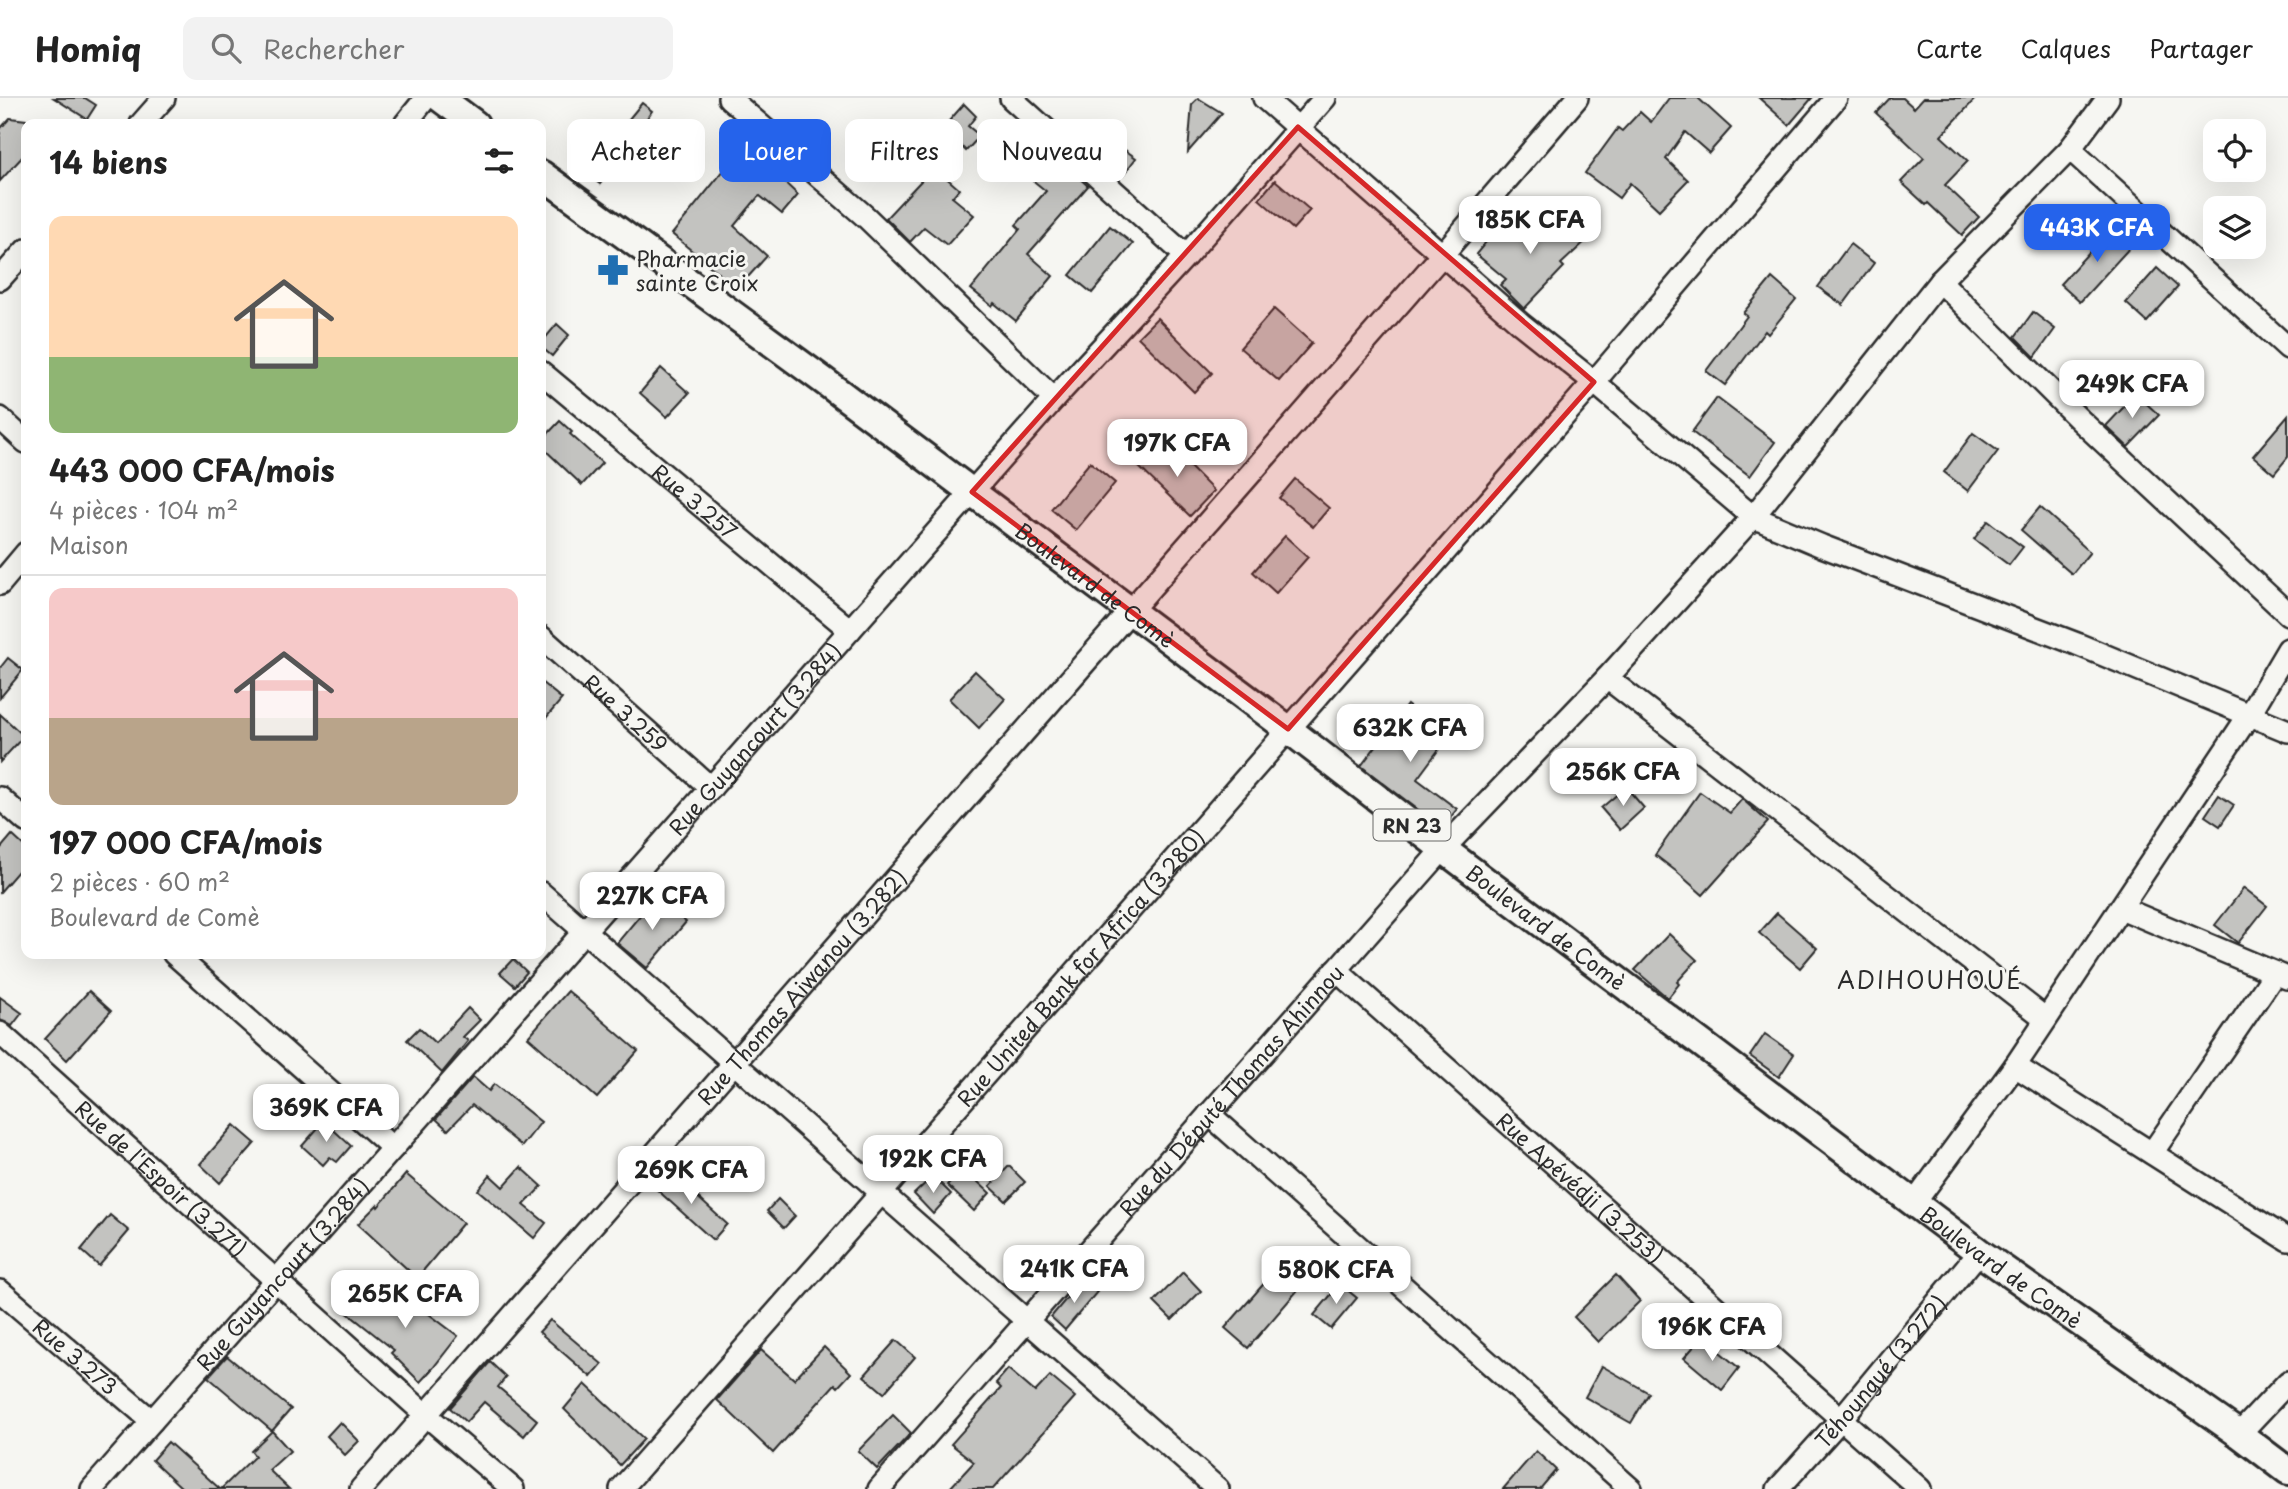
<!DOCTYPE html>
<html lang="fr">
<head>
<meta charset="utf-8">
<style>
	body { margin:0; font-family:"Playpen Sans",sans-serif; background:#f2f2f2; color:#222; height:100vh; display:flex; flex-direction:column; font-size:26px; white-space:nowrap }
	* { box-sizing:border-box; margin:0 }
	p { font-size:23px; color:#767676 }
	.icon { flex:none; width:38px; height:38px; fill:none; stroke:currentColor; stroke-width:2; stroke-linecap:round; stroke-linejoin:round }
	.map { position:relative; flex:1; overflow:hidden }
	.drawer { position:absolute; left:21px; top:21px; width:525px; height:840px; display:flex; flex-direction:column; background:#fff; border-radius:14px; box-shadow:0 7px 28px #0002 }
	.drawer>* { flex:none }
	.guide { position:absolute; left:567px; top:21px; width:665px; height:63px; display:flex; gap:14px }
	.controls { position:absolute; left:2203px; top:21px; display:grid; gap:14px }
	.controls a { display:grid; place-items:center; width:63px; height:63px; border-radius:14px; background:#fff; box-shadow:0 7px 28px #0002; font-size:35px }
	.price { position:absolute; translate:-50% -60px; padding:0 16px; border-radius:14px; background:#fff; color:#222; font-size:23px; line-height:46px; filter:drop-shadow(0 2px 4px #0008) }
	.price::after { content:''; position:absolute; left:50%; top:42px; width:21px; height:16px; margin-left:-10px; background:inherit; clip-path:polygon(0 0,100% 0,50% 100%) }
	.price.selected { background:#2563eb; color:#fff }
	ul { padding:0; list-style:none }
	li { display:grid; align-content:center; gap:14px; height:371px; padding:0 28px }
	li+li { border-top:2px solid #e0e0e0 }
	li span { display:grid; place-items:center; height:217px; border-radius:14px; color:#555 }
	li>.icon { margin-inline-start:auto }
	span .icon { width:126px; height:126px; fill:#fffc; stroke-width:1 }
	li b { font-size:30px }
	h2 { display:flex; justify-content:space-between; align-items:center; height:84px; padding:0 28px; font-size:30px }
	.tag { padding:0 24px; border-radius:14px; background:#fff; box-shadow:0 7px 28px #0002; font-size:24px; line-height:63px }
	.tag.selected { background:#2563eb; color:#fff }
	header { display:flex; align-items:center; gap:42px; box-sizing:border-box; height:98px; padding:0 35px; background:#fff; border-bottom:2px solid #e0e0e0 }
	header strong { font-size:33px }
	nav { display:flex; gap:38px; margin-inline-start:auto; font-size:24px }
	.search { width:490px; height:63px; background:#f2f2f2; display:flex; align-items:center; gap:18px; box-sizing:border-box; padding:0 24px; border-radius:14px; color:#767676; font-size:26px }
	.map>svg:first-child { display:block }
	.building { fill:#c3c3c0; stroke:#2b2b2b; stroke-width:2 }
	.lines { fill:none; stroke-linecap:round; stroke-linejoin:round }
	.minor-casing { stroke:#2b2b2b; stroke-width:26 }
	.major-casing { stroke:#2b2b2b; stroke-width:32 }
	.minor { stroke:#f6f6f2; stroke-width:21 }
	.major { stroke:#f6f6f2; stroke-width:26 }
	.marked { fill:#d62828; fill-opacity:0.2; stroke:#d62828; stroke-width:5; stroke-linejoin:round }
	.labels { text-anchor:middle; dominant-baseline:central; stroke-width:6; stroke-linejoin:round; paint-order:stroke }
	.shield { fill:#f6f6f2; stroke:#686867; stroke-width:2 }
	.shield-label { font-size:19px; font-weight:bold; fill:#2b2b2b }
	.poi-label { font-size:21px; fill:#2b2b2b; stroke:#f6f6f2; text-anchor:start }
	.street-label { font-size:21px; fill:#2b2b2b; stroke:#f6f6f2 }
	.neighbourhood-label { font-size:23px; letter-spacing:2px; fill:#2b2b2b; stroke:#f6f6f2 }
</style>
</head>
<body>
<header>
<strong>Homiq</strong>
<div class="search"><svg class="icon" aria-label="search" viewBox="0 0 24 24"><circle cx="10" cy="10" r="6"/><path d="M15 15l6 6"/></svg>Rechercher</div>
<nav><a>Carte</a><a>Calques</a><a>Partager</a></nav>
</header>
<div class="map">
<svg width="2288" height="1391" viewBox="0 0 2288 1391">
	<rect width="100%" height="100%" fill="#f6f6f2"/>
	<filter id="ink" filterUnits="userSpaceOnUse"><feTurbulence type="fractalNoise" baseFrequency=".0143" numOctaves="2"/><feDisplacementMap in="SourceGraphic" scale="14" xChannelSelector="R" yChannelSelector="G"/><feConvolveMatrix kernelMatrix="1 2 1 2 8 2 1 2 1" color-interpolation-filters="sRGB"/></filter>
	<g filter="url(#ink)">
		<g class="building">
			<path d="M54,0H85L96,7L87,21Z"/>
			<path d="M1198,0L1222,15L1188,54L1192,6Z"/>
			<path d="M1669,0H1698L1731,30L1709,55L1685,34L1666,61L1688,82L1659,112L1630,85L1619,100L1585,75L1618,30L1622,33L1640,14L1651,24Z"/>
			<path d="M1759,0H1812L1789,27Z"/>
			<path d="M1890,0H1903L1914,10L1923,0H1976L1941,38L1968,63L1945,87L1979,119L1962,137L1928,105L1926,107L1901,84L1924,60L1876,15Z"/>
			<path d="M642,5L652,13L642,27L653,36L636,57L627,49L600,86L581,72L600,45L606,49Z"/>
			<path d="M964,6L976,18L968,28L980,38L966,53L962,49L944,70L929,58L940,45L934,40Z"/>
			<path d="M10,20L26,22V55L0,83V31Z"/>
			<path d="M1121,49L1136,60L1123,77L1108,66Z"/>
			<path d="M741,51L777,77L798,97L782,116L760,98L758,99L734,128L767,158L737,191L672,136Z"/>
			<path d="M1041,54L1064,72L1067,69L1088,88L1028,156L1053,178L1016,223L994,205L992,208L971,191L1020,131L1016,127L1046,93L1025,76Z"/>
			<path d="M934,69L959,91L952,99L974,117L947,147L924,129L910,144L886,120Z"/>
			<path d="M1275,82L1310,112L1293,131L1259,101Z"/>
			<path d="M1509,116L1540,141L1567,116L1589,140L1561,166L1564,169L1524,211L1500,187L1506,181L1476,156Z"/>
			<path d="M1110,128L1133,146L1092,195L1070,177Z"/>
			<path d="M2113,128L2133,146L2080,204L2060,186Z"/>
			<path d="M1850,146L1874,165L1843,207L1818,189Z"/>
			<path d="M2157,170L2178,189L2147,224L2126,205Z"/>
			<path d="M1772,180L1796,201L1768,236L1765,233L1725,287L1706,273L1747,218L1743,215Z"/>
			<path d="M1274,211L1312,245L1279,283L1240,250Z"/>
			<path d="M2033,214L2055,231L2035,259L2015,239Z"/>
			<path d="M1157,220L1212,275L1194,294L1138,239Z"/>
			<path d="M557,226L569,237L552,258L541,249V245Z"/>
			<path d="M661,270L689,295L667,319L640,295Z"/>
			<path d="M2136,296L2159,317L2128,349L2106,328Z"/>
			<path d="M1717,300L1775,344L1750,378L1692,334Z"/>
			<path d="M2288,317V359L2274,376L2253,358Z"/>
			<path d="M560,323L572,334L570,336L602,365L582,387L541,348V343Z"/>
			<path d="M1973,335L1998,353L1968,393L1944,374Z"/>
			<path d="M1164,343L1214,393L1190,418L1139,369Z"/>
			<path d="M1090,364L1115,385L1076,432L1051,411Z"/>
			<path d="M1295,381L1329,410L1313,429L1279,400Z"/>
			<path d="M2040,409L2090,454L2072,476L2021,432Z"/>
			<path d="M1988,423L2023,449L2009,467L1974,441Z"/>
			<path d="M1285,438L1308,459L1276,495L1253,474Z"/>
			<path d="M8,560L23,572L0,600V570Z"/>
			<path d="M975,573L1005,601L979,630L949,601Z"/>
			<path d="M541,584L562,601L541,626Z"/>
			<path d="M1407,607L1448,639L1417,681L1457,711L1442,730L1361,668Z"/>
			<path d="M0,616L24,638L0,664Z"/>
			<path d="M1626,689L1644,710L1620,732L1601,710Z"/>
			<path d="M1700,694L1730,715L1742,701L1768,724L1703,797L1677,774L1655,757Z"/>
			<path d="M2219,697L2234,707L2220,728L2205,718Z"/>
			<path d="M12,737L26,750V764L0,794V751Z"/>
			<path d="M2244,790L2267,808L2238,845L2215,827Z"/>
			<path d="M656,798L686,824L647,870L617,845Z"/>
			<path d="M1777,815L1817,850L1800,870L1759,835Z"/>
			<path d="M1669,836L1697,862L1677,884L1679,886L1668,900L1635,872Z"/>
			<path d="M513,861L527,874L515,888L500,875Z"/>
			<path d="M89,893L111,913L67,962L45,941Z"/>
			<path d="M568,893L638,953L597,1000L528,939Z"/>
			<path d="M0,899L22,915L12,928L0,922Z"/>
			<path d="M468,910L480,922L463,939L468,943L442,975L407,942L419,930L435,945Z"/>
			<path d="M1765,936L1794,956L1779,979L1750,958Z"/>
			<path d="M473,979L489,993L494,986L541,1024L522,1048L472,1007L448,1032L436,1021Z"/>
			<path d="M324,1023L351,1048L337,1064L330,1059L323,1067L302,1048Z"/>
			<path d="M234,1027L255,1045L220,1085L200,1066Z"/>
			<path d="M1009,1068L1025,1084L1006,1103L990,1088Z"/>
			<path d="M521,1069L542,1088L524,1107L546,1125L534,1140L478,1092L490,1077L503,1089Z"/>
			<path d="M963,1070L990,1095L974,1113L947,1087Z"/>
			<path d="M670,1074L727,1126L713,1142L655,1090Z"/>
			<path d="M406,1076L463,1125L417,1180L358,1126L377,1107L378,1109Z"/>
			<path d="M933,1078L951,1096L933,1116L914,1096Z"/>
			<path d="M778,1101L795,1118L784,1130L767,1113Z"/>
			<path d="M110,1117L129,1133L99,1168L81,1152Z"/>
			<path d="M1275,1173L1297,1193L1248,1250L1225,1230Z"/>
			<path d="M1183,1174L1201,1193L1172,1222L1154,1204Z"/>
			<path d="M1616,1177L1640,1203L1598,1244L1574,1219Z"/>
			<path d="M1082,1182L1097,1194L1065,1232L1051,1219Z"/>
			<path d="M1340,1186L1357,1200L1331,1231L1314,1217Z"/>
			<path d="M365,1188L394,1211L413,1192L433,1213L429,1216L458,1238L433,1270L420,1284L391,1255L394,1252L345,1213Z"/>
			<path d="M550,1222L602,1266L591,1279L539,1234Z"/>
			<path d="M1702,1239L1739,1270L1722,1292L1684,1260Z"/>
			<path d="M896,1242L915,1259L884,1295L864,1278Z"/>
			<path d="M824,1249L851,1275L838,1289L835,1286L773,1355L717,1302L761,1252L794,1281Z"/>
			<path d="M227,1258L291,1311L272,1333L208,1279Z"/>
			<path d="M490,1264L506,1279L498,1289L537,1322L524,1338L484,1304L466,1324L450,1310Z"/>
			<path d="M1602,1268L1649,1295L1631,1325L1585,1299Z"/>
			<path d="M1008,1271L1035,1294L1050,1278L1075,1299L993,1391H949L974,1364L951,1346L1001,1290L996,1285Z"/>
			<path d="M585,1286L644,1341L620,1367L564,1311Z"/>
			<path d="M893,1317L911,1335L877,1371L858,1353Z"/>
			<path d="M340,1324L359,1343L345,1357L327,1338Z"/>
			<path d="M272,1333L290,1353L269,1372L289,1391H221L255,1358L251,1353Z"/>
			<path d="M168,1344L220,1391H183L152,1362Z"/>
			<path d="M1536,1353L1556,1372L1540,1391H1503Z"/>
		</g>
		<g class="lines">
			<defs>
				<g id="minor">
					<path d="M729,0L867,120L1054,301"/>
					<path d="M1011,0L1186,158"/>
					<path d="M1264,0L1521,226L1594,284L1753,419L1822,448L2077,546L2288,633"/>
					<path d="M141,26L164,0"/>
					<path d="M405,26L426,0"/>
					<path d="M2070,51L2288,250"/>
					<path d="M0,181L26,152"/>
					<path d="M1940,183L2080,322L2288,516"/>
					<path id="s1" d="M541,274L850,532"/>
					<path d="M0,320L26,344"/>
					<path d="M0,486L26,455"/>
					<path id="s2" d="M541,539L711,690"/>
					<path d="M1607,580L2046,921"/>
					<path d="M0,700L26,723"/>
					<path d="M541,795L1218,1391"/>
					<path d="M2121,810L2287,880"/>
					<path d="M174,856L393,1050"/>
					<path id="s3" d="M1336,872L1920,1391"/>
					<path id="s4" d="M0,935L426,1317L513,1391"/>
					<path d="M2015,968L2288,1142"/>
					<path d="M1209,1016L1631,1391"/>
					<path d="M2152,1055L2275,875"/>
					<path d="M1915,1104L2015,968L2249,617L2288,551"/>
					<path id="s5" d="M0,1193L152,1323"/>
					<path d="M2239,1336L2288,1284"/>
					<path id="s6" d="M92,1391L1054,301L1186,158L1325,0"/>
					<path id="s7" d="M361,1391L1442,157L1577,0"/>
					<path id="s8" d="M621,1391L1594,284L1836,0"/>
					<path id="s9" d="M879,1391L1443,751L1607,580L1753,419L1940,183L2070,51L2108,0"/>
					<path id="s10" d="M1778,1391L1841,1321L1979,1154"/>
				</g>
				<g id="major">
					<path d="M440,0L475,26"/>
					<path id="s11" d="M541,76L824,283L1288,631L1443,751L1979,1154L2239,1336L2288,1373"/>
				</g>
			</defs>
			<use href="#minor" class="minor-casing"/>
			<use href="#major" class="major-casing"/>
			<use href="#minor" class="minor"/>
			<use href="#major" class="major"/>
		</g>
	</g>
	<path class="marked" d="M1298,29L1594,284L1288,631L972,394Z"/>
	<defs>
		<symbol id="pharmacy-bare" viewBox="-9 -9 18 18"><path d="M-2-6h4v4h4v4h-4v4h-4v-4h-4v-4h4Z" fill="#1f6fb2" stroke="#f6f6f2" stroke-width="2.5" paint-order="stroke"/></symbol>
	</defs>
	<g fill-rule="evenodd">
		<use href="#pharmacy-bare" x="591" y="150" width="44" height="44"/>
	</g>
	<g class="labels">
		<rect class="shield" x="1373.5" y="711.5" width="77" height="31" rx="5"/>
		<g class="shield-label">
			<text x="1412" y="727">RN 23</text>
		</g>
		<g class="poi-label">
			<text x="636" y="160">Pharmacie<tspan x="636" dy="24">sainte Croix</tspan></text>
		</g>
		<g class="street-label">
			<text stroke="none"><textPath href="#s1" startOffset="201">Rue 3.257</textPath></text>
			<text stroke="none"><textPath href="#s11" startOffset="690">Boulevard de Comè</textPath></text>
			<text stroke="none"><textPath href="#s2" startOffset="114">Rue 3.259</textPath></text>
			<text stroke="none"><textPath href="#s6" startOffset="1001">Rue Guyancourt (3.284)</textPath></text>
			<text stroke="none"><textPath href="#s11" startOffset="1256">Boulevard de Comè</textPath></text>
			<text stroke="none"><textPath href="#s8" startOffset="695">Rue United Bank for Africa (3.280)</textPath></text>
			<text stroke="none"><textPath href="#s7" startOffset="668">Rue Thomas Aiwanou (3.282)</textPath></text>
			<text stroke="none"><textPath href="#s9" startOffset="532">Rue du Député Thomas Ahinnou</textPath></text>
			<text stroke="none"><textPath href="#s4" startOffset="217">Rue de l'Espoir (3.271)</textPath></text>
			<text stroke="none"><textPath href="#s3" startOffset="327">Rue Apévédji (3.253)</textPath></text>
			<text stroke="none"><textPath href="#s11" startOffset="1824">Boulevard de Comè</textPath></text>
			<text stroke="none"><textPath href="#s6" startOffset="287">Rue Guyancourt (3.284)</textPath></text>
			<text stroke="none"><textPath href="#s5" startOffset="100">Rue 3.273</textPath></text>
			<text stroke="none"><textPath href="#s10" startOffset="156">Téhoungué (3.272)</textPath></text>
		</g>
		<g class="neighbourhood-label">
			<text x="1930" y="881">ADIHOUHOUÉ</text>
		</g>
	</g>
</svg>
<div class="controls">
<a><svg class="icon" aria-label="locate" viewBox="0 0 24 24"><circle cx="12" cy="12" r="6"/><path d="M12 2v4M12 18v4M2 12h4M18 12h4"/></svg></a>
<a><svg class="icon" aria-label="layers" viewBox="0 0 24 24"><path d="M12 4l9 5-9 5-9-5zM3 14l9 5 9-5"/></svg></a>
</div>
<b class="price" style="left:1530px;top:158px">185K CFA</b>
<b class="price selected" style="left:2097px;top:166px">443K CFA</b>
<b class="price" style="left:2132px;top:322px">249K CFA</b>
<b class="price" style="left:1177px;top:381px">197K CFA</b>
<b class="price" style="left:1410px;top:666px">632K CFA</b>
<b class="price" style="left:1623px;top:710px">256K CFA</b>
<b class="price" style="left:652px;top:834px">227K CFA</b>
<b class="price" style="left:326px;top:1046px">369K CFA</b>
<b class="price" style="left:933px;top:1097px">192K CFA</b>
<b class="price" style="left:691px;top:1108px">269K CFA</b>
<b class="price" style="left:1074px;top:1207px">241K CFA</b>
<b class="price" style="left:1336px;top:1208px">580K CFA</b>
<b class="price" style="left:405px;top:1232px">265K CFA</b>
<b class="price" style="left:1712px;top:1265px">196K CFA</b>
<div class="guide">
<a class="tag">Acheter</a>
<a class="tag selected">Louer</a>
<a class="tag">Filtres</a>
<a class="tag">Nouveau</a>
</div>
<section class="drawer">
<h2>14 biens<svg class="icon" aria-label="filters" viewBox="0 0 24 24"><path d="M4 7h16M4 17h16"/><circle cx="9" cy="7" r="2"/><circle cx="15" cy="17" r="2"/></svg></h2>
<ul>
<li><span style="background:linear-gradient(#ffd9b3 65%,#8fb573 0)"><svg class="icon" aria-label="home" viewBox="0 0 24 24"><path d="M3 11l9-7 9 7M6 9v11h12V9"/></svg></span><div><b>443 000 CFA/mois</b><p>4 pièces · 104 m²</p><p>Maison</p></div></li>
<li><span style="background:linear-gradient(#f6c9c9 60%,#b9a48a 0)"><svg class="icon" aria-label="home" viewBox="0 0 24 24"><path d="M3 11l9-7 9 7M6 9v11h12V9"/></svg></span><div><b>197 000 CFA/mois</b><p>2 pièces · 60 m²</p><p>Boulevard de Comè</p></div></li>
</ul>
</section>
</div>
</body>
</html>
